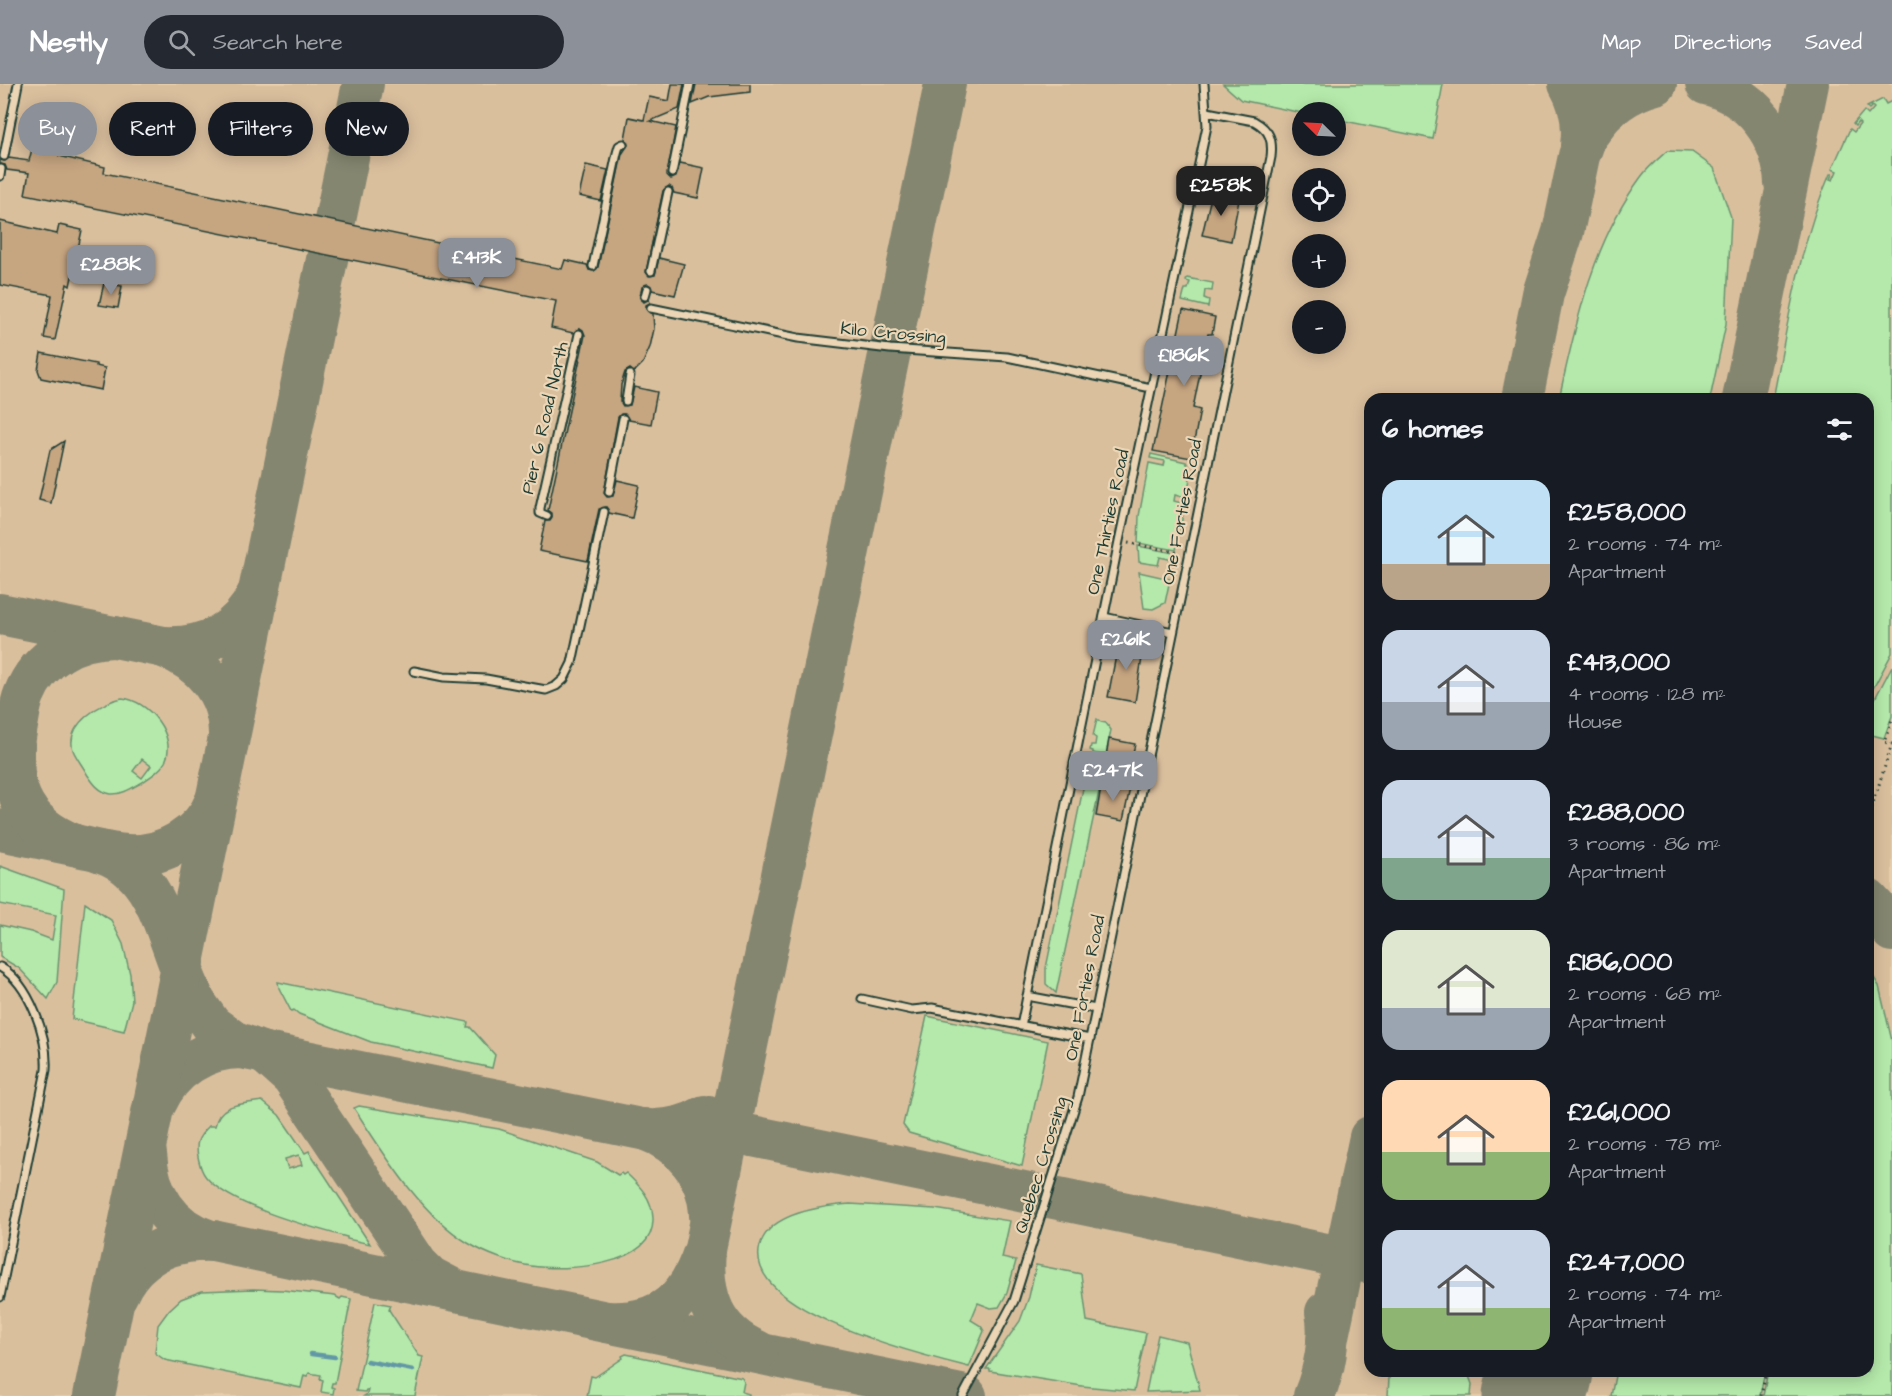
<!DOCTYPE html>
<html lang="en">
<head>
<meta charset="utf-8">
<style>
	body { margin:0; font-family:"Architects Daughter",sans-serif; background:#242831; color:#f1f3f6; height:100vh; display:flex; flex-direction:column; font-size:22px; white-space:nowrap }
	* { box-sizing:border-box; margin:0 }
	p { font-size:20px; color:#9ea1a6 }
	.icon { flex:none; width:33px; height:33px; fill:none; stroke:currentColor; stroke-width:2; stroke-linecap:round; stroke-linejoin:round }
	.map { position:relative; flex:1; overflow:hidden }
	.side { position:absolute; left:1364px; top:309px; width:510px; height:984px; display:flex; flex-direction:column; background:#171b24; border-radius:18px; box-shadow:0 3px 15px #0003 }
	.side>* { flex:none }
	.guide { position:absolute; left:18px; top:18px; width:570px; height:54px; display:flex; gap:12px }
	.needle { width:39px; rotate:294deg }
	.tools { position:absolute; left:1292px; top:18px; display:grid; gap:12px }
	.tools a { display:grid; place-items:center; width:54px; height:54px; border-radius:50%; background:#171b24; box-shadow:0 3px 15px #0003; font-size:30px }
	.price { position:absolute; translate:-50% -51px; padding:0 14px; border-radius:12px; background:#8c9099; color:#fff; font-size:20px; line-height:39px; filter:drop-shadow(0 2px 3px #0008) }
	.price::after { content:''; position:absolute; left:50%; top:36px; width:18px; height:14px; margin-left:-9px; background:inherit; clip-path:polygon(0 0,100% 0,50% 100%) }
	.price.selected { background:#222; color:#fff }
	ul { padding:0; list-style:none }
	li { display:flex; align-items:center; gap:18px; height:150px; padding:0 18px }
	li span { display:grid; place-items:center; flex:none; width:168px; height:120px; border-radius:18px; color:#555 }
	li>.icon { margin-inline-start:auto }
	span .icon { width:72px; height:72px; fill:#fffc; stroke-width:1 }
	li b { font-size:26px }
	h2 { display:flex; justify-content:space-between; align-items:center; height:72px; padding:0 18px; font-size:26px }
	.pill { padding:0 21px; border-radius:27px; background:#171b24; box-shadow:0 3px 15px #0003; font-size:21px; line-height:54px }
	.pill.selected { background:#8c9099; color:#fff }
	header { display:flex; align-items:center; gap:36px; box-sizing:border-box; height:84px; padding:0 30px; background:#8c9099; color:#fff }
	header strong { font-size:28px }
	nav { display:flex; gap:33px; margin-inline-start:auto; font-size:21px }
	.search { width:420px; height:54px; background:#242831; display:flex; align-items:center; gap:15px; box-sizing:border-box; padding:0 21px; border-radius:33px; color:#9ea1a6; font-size:22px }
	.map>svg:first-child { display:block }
	.built { fill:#dabf9d; fill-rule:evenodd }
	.green { fill:#b5e9ab; stroke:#6a9370; stroke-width:1.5; fill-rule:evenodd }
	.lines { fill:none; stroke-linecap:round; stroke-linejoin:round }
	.stream { stroke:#6298a5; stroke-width:4.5 }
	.taxiway { stroke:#848670; stroke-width:42 }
	.runway { stroke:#848670; stroke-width:105 }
	.building { fill:#c6a581; stroke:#1f3d34; stroke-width:1.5 }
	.service-casing { stroke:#1f3d34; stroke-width:11 }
	.path { stroke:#1f3d34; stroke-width:3; stroke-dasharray:1.5 4.5; stroke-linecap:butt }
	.service { stroke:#ecd5b5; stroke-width:7 }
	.labels { text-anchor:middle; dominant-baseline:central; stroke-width:4.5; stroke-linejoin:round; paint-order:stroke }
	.street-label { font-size:18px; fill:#1f3d34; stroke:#ecd5b5 }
</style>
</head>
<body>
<header>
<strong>Nestly</strong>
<div class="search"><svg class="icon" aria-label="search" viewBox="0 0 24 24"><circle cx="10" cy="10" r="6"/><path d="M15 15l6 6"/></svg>Search here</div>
<nav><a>Map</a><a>Directions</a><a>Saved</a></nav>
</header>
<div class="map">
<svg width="1892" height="1312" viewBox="0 0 1892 1312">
	<rect width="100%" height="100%" fill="#e8ceac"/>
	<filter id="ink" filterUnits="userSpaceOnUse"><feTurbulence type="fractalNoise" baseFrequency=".0167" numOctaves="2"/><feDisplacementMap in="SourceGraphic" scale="12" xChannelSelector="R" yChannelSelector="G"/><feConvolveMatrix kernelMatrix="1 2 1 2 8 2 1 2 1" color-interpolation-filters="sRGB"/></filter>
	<g filter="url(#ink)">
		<path class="built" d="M0,0H1892V1312H0ZM1302,28H1335V62H1302ZM1302,94H1335V128H1302ZM1302,160H1335V194H1302ZM1302,226H1335V260H1302ZM1370,315H1868V1287H1370Z"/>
		<g class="green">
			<path d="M1223,0H1443L1433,55L1335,35V28L1302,29L1241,16Z"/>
			<path d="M1883,15L1886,20L1892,17V569L1868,614V315H1773C1788,240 1799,160 1830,90H1832L1830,95L1833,96L1837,87L1832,85L1850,45L1854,48L1860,40L1858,38L1855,42L1853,40L1864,27L1868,31L1874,24L1872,22L1869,25L1867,23Z"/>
			<path d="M1667,67L1692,68L1714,84L1731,133L1726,240L1710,315H1559C1576,238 1593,158 1641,93C1648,83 1658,75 1667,67Z"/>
			<path d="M1187,194L1213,199L1212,207L1205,206L1204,214L1209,216L1208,223L1182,217L1185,205H1188L1190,198L1186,197Z"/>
			<path d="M1151,370L1186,378C1193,388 1189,402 1186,414L1175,411L1174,417L1185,420L1176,466L1138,459L1139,432L1149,379L1164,382L1165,377L1150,374Z"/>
			<path d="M1138,462L1174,469L1173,476L1160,473L1158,481L1139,478Z"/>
			<path d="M1139,488L1170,495L1165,519L1153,525L1144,524Z"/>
			<path d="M1892,582V632L1884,654L1868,650V628Z"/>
			<path d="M122,614C148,616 178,652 165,678C160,687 150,693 141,699C132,704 121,711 111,710C99,708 93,699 87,690C83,682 76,674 73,666C65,640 102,618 122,614ZM142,675L151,682L142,694L133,687Z"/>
			<path d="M1097,635L1101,638L1106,639L1111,646L1106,672L1093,669V667L1090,666L1091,661H1095L1096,654L1093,652Z"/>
			<path d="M1091,682L1104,684L1056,909L1046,900V884L1087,685H1090Z"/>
			<path d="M0,782L64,805L57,898L48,915L19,884L0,873V841L31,848L52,856L56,831L0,820Z"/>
			<path d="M85,819L111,836L123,860L130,890L132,917L124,947L72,935Z"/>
			<path d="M1868,884L1879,902L1892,957V1312H1763L1768,1287H1868Z"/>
			<path d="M278,898L468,938L467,943H470L495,971L492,984L371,958L299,930L294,926L291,927L279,904Z"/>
			<path d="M927,932L1048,957L1022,1082L909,1049L903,1041Z"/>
			<path d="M262,1017L279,1031L305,1069L309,1067L370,1160L347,1155V1153C310,1143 230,1122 206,1093C200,1086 195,1066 198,1057C200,1051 205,1046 209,1042H215C220,1018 242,1021 262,1017ZM299,1071L302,1081L288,1085L285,1075Z"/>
			<path d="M359,1022L499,1045L597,1078L618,1091L621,1089L623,1091L626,1089C640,1102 652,1114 653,1134C655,1184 564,1187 531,1182C510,1179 486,1170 468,1159C419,1129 384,1070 354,1024Z"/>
			<path d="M850,1120L935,1125L1010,1137L1002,1174L1016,1177L1007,1209L999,1223L991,1224L978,1219L971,1236L981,1242L984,1247L969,1283C926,1272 727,1225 763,1154C777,1128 824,1122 850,1120Z"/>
			<path d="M1036,1181L1081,1190L1087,1237L1146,1249L1134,1307L1082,1302L990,1287V1285H986L1020,1237L1029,1213Z"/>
			<path d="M253,1205L282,1206L335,1212L340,1215L342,1213L351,1215L335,1299H332L331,1303L334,1304L333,1310L321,1308L323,1296L320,1295L321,1291L309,1289L307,1292L304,1291L301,1304L165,1276L155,1269L158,1241L169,1226L181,1215L202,1207Z"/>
			<path d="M375,1218L391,1221L389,1226L419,1272L423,1273L415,1312H364L367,1310L368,1306H366L365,1308L356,1307Z"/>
			<path d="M1158,1251L1187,1258L1200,1306L1146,1308Z"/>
			<path d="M626,1270L742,1294L744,1298L742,1308L749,1310V1312H587L591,1292L595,1293L623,1274L622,1272Z"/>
			<path d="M1393,1287H1467L1472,1300L1471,1312H1388L1389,1294Z"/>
			<path d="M1616,1287H1765L1760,1312H1611Z"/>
		</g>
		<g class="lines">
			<g class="stream">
				<path d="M311,1270L335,1273"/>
				<path d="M367,1277L413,1286"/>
			</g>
			<g class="taxiway">
				<path d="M1569,0C1580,19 1584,39 1581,61"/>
				<path d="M1706,0C1752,11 1783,52 1785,99"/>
				<path d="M1591,46C1605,23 1629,7 1656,0"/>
				<path d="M1522,315L1543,210L1563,148L1579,72L1605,0"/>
				<path d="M1743,315L1808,0"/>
				<path d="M0,530L164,563C205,565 241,547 258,509"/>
				<path d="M164,563C202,578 228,607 229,649"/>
				<path d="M0,746C24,751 48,756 73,761C90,764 109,770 127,771C165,773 202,751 216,716"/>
				<path d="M75,761C18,739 6,698 17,642C19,632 20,621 24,611C39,573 75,553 115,553"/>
				<path d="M99,767C153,783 163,840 182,887"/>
				<path d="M1868,816L1880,829L1892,847"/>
				<path d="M184,879L182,887L195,918L211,941L233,957L266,970L292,993L417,1180L430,1193L451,1204"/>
				<path d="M156,1019C171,985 204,964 241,964L646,1046C668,1047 687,1043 705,1032"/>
				<path d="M680,1043L693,1042L713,1044L1370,1179"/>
				<path d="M644,1045C682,1059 709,1090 710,1132"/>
				<path d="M146,1070C148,1110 170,1144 208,1156L966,1312"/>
				<path d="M705,1166C701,1211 713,1248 757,1267"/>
				<path d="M117,1211C135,1170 170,1155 213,1157"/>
				<path d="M607,1238C662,1241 689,1215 705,1165L945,0"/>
				<path d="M1327,1257L1370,1053"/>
				<path d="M94,1312L363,0"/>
				<path d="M1314,1312C1324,1288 1331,1254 1326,1228"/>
				<path d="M1534,1312L1537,1287"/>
			</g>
			<path class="runway" d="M1535,1312L1541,1287"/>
		</g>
		<g class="building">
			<path d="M672,0H684L679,25L650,37L676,43L667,91L671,95L676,93L680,79L704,84L698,114L674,109L672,104L669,102L663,107L646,188L649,192L655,191L659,174L684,180L675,211L652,206L651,202L648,200L642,203L640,214L644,218L649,215L650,219L646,221V225L653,230L654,245L650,263L643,279L634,288L630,285L625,288L621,301L620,317L623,322L630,321L634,303L657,308L651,340L629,336L625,330H621L618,333L604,409L607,413L613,412L617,396L639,401L632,434L609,429L606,423L599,425L588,477L539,467L545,437H550L552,434V429L548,426L585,251L583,246L580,244L573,249L551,244L556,217L25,110L29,89L7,86L5,81L0,80V76L5,77L9,74L29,77L33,61L60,67L59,72L105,83L104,89L562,185L565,176L587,181L589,186L594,187L598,183L622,70L628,61L625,55L629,33L644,36L649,13L669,17Z"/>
			<path d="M696,0H750V8L709,13L692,20Z"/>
			<path d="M586,81L608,86L601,117L579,112Z"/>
			<path d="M1212,109L1239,116L1231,157L1202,151Z"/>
			<path d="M0,137L57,150L59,141L82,146L70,202L67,200L55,256L44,254L52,211L0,201Z"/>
			<path d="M104,199L122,202L118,224L99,221Z"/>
			<path d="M1183,226L1215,233L1212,250H1208L1193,324L1200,326L1191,374L1153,367Z"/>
			<path d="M41,269L96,280V282L105,284L101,306L41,294L38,286Z"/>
			<path d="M64,357L51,419L39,416L50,366Z"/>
			<path d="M1119,556L1144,561L1135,618L1108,613Z"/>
			<path d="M1109,655L1135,660L1131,678L1106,672Z"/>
			<path d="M1102,698L1130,704L1123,737L1096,732Z"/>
		</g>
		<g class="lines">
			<defs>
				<g id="service">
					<path d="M4,72L18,0"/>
					<path d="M672,89L690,0"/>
					<path d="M0,92L1,85"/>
					<path d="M593,182L617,69L619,62L623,60"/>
					<path d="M651,187L668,108"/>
					<path d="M645,212L647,205"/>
					<path d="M651,224L798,254L890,265L1007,273L1151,304"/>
					<path d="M626,317L630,291"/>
					<path d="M609,408L623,335"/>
					<path d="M547,432L540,429V424L579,250"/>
					<path d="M1104,533L1173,548"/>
					<path d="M414,587L444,593L486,595L546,606L556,602L564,595L572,579L604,428"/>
					<path d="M0,883C30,900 48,953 46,986L0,1213"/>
					<path d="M1027,912L1096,925"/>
					<path d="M862,915L912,926L932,924L1090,955"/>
					<path d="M1021,942L1119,457L1207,42L1204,0"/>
					<path d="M963,1312L1014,1217L1078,1013L1271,73C1273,56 1270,46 1254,37L1207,28"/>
				</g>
			</defs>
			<use href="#service" class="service-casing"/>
			<g class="path">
				<path d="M1128,459L1181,469"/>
				<path d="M1868,735L1892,660L1884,658L1892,636"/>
				<path d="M1761,1312L1766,1287"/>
			</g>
			<use href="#service" class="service"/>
		</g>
	</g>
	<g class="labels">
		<g class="street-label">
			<text transform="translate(893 249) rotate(5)">Kilo Crossing</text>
			<text transform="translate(545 334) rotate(-77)">Pier 6 Road North</text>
			<text transform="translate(1182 428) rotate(-79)">One Forties Road</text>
			<text transform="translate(1108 438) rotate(-78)">One Thirties Road</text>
			<text transform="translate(1085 904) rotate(-79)">One Forties Road</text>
			<text transform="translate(1041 1081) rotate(-73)">Quebec Crossing</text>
		</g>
	</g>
</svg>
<div class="tools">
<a><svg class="needle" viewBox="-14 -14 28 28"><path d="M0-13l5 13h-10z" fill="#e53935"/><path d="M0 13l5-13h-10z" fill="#9ea1a6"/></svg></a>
<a><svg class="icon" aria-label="locate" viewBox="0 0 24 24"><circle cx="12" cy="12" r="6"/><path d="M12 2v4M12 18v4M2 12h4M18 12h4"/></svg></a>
<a>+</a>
<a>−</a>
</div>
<b class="price selected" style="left:1221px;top:133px">£258K</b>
<b class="price" style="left:477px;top:205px">£413K</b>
<b class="price" style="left:111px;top:212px">£288K</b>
<b class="price" style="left:1184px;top:303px">£186K</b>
<b class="price" style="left:1126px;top:587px">£261K</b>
<b class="price" style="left:1113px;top:718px">£247K</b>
<div class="guide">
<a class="pill selected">Buy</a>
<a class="pill">Rent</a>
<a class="pill">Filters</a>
<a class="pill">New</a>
</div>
<section class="side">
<h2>6 homes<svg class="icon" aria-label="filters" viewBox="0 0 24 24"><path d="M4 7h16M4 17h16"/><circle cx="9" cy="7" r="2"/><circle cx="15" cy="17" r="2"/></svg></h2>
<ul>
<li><span style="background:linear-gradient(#bfe0f5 70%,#b9a48a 0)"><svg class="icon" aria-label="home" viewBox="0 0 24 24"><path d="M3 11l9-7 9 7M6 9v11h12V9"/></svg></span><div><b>£258,000</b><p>2 rooms · 74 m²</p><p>Apartment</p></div></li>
<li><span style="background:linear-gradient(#c9d6e8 60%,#9aa5b1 0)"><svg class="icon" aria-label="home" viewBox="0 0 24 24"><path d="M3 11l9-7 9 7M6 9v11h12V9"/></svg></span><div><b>£413,000</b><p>4 rooms · 128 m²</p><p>House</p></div></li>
<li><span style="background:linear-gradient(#c9d6e8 65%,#7fa58c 0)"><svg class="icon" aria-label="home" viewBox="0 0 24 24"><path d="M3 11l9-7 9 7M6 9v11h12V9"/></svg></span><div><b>£288,000</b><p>3 rooms · 86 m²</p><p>Apartment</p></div></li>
<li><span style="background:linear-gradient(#dfe7d0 65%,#9aa5b1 0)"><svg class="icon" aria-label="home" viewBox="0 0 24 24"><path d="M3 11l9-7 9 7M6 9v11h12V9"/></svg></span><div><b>£186,000</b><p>2 rooms · 68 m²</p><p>Apartment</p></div></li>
<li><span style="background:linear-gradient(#ffd9b3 60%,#8fb573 0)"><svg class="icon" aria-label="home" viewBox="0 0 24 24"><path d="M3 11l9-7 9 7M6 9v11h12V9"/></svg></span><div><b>£261,000</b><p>2 rooms · 78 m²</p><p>Apartment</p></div></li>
<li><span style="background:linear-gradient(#c9d6e8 65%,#8fb573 0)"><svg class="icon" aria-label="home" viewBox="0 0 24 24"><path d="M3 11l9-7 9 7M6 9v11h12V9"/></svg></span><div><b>£247,000</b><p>2 rooms · 74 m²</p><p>Apartment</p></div></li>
</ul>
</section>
</div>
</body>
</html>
